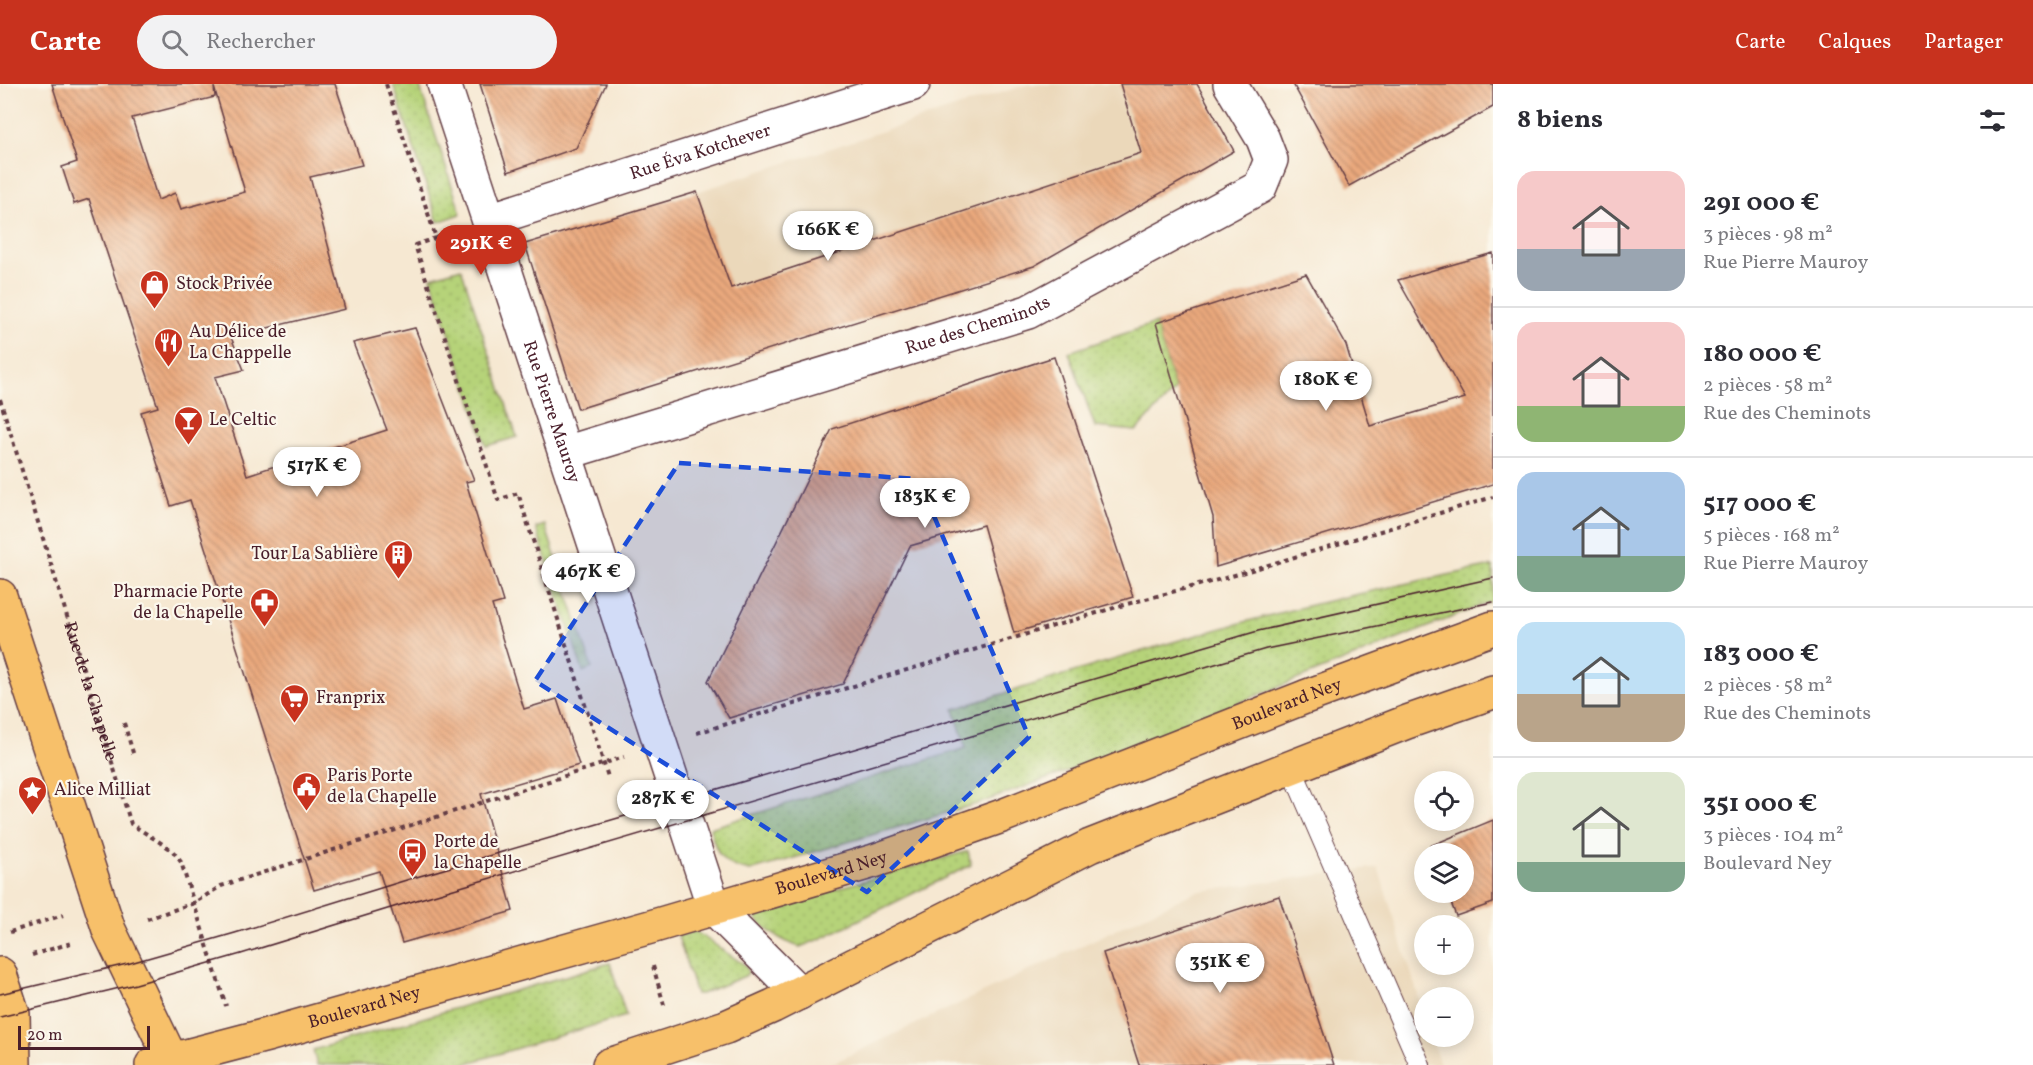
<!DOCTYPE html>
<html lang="fr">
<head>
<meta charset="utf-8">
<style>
	body { margin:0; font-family:Vollkorn,serif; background:#f2f2f3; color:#2b2b33; height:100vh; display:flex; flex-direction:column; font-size:22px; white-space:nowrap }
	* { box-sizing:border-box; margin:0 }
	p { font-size:20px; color:#7c7c81 }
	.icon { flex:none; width:33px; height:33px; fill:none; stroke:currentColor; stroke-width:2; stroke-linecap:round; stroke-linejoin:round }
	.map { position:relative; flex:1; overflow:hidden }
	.side { display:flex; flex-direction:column; background:#fff; width:540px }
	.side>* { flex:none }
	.tools { position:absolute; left:1414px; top:687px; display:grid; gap:12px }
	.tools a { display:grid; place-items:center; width:60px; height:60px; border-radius:50%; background:#fff; box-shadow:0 3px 15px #0003; font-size:30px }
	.scale { position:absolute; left:18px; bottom:15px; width:132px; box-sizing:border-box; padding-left:6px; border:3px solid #4a1f2b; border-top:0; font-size:16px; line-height:21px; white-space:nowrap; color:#4a1f2b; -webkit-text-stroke:4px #fbf7ec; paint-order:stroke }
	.price { position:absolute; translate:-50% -51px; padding:0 14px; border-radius:21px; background:#fff; color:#222; font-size:20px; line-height:39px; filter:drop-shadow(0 2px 3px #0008) }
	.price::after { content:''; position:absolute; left:50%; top:36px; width:18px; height:14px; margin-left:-9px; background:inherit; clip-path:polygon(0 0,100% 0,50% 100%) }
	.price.current { background:#c8321e; color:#fff }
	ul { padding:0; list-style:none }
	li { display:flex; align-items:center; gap:18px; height:150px; padding:0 24px }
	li+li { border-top:2px solid #e1e1e2 }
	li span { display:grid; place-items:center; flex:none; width:168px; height:120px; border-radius:18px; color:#555 }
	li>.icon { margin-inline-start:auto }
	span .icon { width:72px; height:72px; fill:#fffc; stroke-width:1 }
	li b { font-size:26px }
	h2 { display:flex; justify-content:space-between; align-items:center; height:72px; padding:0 24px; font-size:26px }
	header { display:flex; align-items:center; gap:36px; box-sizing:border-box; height:84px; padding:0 30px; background:#c8321e; color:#fff }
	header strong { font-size:28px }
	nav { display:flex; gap:33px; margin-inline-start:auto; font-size:21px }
	.search { width:420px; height:54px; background:#f2f2f3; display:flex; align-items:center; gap:15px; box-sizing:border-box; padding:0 21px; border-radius:33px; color:#7c7c81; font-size:22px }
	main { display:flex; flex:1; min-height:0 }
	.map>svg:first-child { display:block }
	.built { fill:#ebd8ba }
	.grass { fill:url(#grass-dots); stroke:#807952; stroke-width:1.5 }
	.building { fill:url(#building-back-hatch); fill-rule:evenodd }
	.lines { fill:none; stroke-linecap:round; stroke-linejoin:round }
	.lane-casing { stroke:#643d44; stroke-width:22 }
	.street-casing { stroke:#643d44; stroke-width:36 }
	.primary-casing { stroke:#643d44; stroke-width:36 }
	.path { stroke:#643d44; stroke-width:4; stroke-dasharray:4.5 4.5; stroke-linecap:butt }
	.lane { stroke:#fff; stroke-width:20 }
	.street { stroke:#fff; stroke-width:33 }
	.primary { stroke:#f7c06b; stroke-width:33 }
	.tram { stroke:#4a1f2b; stroke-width:1.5 }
	.marked { fill:#1d4ed8; fill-opacity:0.2; stroke:#1d4ed8; stroke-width:4.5; stroke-dasharray:12 8; stroke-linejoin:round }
	.labels { text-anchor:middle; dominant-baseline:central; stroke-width:4.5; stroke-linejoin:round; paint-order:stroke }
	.street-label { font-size:18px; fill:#4a1f2b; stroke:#fbf7ec }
	.poi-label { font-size:18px; fill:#4a1f2b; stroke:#fbf7ec; text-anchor:start }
</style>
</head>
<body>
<header>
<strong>Carte</strong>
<div class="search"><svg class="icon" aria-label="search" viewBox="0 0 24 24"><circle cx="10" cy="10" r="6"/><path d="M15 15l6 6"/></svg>Rechercher</div>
<nav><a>Carte</a><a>Calques</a><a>Partager</a></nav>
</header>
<main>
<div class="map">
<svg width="1493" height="981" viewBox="0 0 1493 981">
	<defs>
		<pattern id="grass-dots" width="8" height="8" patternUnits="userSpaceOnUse" patternTransform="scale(1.5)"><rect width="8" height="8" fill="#b6d379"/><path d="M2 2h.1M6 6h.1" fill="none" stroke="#9eb569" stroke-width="1.8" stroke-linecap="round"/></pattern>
		<pattern id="building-back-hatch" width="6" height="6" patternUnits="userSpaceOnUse" patternTransform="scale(1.5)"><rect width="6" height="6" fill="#eaa97d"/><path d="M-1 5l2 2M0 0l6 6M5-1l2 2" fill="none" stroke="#c08967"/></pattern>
	</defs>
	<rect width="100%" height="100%" fill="#fbf7ec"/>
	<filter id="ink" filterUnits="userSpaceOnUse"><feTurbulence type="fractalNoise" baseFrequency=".0167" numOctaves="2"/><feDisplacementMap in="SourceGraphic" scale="12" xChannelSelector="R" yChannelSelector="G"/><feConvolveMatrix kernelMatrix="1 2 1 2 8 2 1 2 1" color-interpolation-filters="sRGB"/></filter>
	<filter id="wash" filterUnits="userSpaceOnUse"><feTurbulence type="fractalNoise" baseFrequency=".008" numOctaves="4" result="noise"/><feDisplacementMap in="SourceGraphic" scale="24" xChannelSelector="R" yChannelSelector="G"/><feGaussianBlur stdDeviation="1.35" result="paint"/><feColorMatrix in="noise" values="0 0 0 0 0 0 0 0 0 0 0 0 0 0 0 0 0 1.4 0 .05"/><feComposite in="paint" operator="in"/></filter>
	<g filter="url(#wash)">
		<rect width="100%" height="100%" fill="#f6e8d2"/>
		<g class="built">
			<path d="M1028,0H1197L1234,67L1034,182L578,325L525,160L697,108Z"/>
			<path d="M1378,783L1425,933V952L1431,953L1440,981H829L1195,808Z"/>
		</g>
		<g class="grass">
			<path d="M393,0H419L461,130L438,138Z"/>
			<path d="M461,184L517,353L486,362L431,193Z"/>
			<path d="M1156,239L1175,306L1136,347L1095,343L1069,268Z"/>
			<path d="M545,441L592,584L583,588L536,444Z"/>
			<path d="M1493,482V517L1071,686L980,719L750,787C722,782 716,770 710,744L966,664L954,625C1062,592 1169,557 1279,529C1350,511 1421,496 1493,482Z"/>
			<path d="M968,767L971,781L820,855L800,863C784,858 763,846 755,832L758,827Z"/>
			<path d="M695,847L746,882L748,889L745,892L701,910H696L678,852Z"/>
			<path d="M610,879L626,932L461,981H317L313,966Z"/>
		</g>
		<g id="blocks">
			<g class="building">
				<path d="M52,0H335L362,81L310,93L345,225L231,253L244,286L215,293L247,391L387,346L353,259L415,244L474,396L466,398L503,518L492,521L524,625L557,615L579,681L481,710L513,827L402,859L379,787L314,806L190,416L171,422L141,328L158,323L89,115L74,120L62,83L77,78ZM214,3L245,108L181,125L175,109L158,116L132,34L215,13Z"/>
				<path d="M480,0H606L576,64L508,88Z"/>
				<path d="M1120,0H1197L1234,67L1034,182L578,325L525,160L697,108L731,204L1141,69Z"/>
				<path d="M1293,0H1493V23L1349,102Z"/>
				<path d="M1493,169V400L1216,483L1213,433L1156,239L1306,190L1346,261L1370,342L1465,314L1398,196Z"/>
				<path d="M1054,273L1133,513L1014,549L983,441L910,462L843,600L729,634L708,597L832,345Z"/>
				<path d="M1493,736V819L1456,832L1447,808H1464V770H1433L1430,762Z"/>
				<path d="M1279,812L1334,981H1139L1103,869Z"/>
			</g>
		</g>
	</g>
	<g filter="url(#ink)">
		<use href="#blocks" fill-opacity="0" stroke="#643d44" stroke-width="1.5"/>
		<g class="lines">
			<defs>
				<path id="lane" d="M1291,683L1420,981"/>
				<g id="street">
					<path id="s2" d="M444,0L714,824L799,909"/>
					<path id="s3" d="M489,136L913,0"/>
					<path id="s4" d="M565,369L1028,228L1260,103L1271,76L1263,55L1230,0"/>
				</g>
				<g id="primary">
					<path d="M0,512L109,846L174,981"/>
					<path d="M0,890L13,930L14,981"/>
					<path id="s5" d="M152,981L267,951L654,842L874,777L1002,732L1305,613L1493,544"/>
					<path d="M609,981L726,943L773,922L1090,762L1407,638L1493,608"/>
				</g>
			</defs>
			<use href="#lane" class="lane-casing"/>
			<use href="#street" class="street-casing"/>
			<use href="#primary" class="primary-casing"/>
			<g class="path">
				<path d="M386,0L436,154L415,161L498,416L518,409L608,693"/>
				<path d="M436,154L452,148"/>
				<path id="s1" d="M0,315L131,740L172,766L181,778L226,922"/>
				<path d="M124,639L134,672"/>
				<path d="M697,649L1127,520L1225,494L1493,413"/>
				<path d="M147,835L194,819L221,802L624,673"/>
				<path d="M10,848L63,831"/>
				<path d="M32,871L71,859"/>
				<path d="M653,882L664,921"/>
			</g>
			<use href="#lane" class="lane"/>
			<use href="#street" class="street"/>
			<use href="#primary" class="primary"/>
			<g class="tram">
				<path d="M0,910L127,880L235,849L413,794L1258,547L1493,494"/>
				<path d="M0,933L136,900L241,870L420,815L1266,565L1493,518"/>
			</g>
		</g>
	</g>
	<path class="marked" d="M679,379L918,395L1029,653L867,808L535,597Z"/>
	<defs>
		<symbol id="shop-pin" viewBox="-11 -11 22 30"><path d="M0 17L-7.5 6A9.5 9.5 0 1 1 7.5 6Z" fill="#c8321e" stroke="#fbf7ec"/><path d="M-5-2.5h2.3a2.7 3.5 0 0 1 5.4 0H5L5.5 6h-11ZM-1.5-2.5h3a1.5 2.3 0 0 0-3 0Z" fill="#fff"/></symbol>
		<symbol id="restaurant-pin" viewBox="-11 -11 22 30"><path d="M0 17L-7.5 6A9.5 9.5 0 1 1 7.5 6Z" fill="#c8321e" stroke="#fbf7ec"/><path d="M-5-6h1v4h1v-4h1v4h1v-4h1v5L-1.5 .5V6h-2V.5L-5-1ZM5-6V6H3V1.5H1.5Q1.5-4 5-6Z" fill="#fff"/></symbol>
		<symbol id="bar-pin" viewBox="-11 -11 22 30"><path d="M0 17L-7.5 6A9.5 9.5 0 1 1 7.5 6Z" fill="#c8321e" stroke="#fbf7ec"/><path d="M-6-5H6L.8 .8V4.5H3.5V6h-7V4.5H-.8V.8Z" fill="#fff"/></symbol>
		<symbol id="building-pin" viewBox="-11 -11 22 30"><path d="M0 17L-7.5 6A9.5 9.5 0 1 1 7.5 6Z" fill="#c8321e" stroke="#fbf7ec"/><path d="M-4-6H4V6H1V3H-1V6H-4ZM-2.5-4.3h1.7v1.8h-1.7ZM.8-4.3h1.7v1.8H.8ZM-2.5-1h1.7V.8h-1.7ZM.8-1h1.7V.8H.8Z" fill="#fff"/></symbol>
		<symbol id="pharmacy-pin" viewBox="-11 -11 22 30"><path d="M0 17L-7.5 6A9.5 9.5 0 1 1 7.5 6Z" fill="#c8321e" stroke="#fbf7ec"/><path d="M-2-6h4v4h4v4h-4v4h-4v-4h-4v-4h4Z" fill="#fff"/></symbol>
		<symbol id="supermarket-pin" viewBox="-11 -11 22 30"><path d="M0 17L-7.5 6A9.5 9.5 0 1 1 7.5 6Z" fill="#c8321e" stroke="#fbf7ec"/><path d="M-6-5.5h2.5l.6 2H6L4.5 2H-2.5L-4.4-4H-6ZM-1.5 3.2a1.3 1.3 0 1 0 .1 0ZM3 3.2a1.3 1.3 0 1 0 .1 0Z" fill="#fff"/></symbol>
		<symbol id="civic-pin" viewBox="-11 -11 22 30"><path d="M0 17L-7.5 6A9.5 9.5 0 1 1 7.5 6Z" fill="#c8321e" stroke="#fbf7ec"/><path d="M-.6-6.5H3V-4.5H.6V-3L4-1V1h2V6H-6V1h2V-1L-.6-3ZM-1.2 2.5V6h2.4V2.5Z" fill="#fff"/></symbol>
		<symbol id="sight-pin" viewBox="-11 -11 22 30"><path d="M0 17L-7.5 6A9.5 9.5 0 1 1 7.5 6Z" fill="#c8321e" stroke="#fbf7ec"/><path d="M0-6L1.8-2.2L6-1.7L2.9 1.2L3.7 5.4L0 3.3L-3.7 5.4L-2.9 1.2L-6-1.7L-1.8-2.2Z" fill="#fff"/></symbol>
		<symbol id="bus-pin" viewBox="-11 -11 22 30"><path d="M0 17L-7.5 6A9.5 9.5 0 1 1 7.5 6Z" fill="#c8321e" stroke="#fbf7ec"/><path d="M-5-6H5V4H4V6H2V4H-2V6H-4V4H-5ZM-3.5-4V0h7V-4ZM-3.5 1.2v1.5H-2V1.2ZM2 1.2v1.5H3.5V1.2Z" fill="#fff"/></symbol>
	</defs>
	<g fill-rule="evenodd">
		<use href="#shop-pin" x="138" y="184" width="33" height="45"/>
		<use href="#restaurant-pin" x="152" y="242" width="33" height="45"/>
		<use href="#bar-pin" x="172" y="320" width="33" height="45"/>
		<use href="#building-pin" x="382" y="454" width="33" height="45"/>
		<use href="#pharmacy-pin" x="248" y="502" width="33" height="45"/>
		<use href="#supermarket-pin" x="278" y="598" width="33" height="45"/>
		<use href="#civic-pin" x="290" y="686" width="33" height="45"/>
		<use href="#sight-pin" x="16" y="690" width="33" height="45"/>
		<use href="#bus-pin" x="396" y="752" width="33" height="45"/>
	</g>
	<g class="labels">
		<g class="street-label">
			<text stroke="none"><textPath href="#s3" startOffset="222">Rue Éva Kotchever</textPath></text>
			<text stroke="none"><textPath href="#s4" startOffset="432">Rue des Cheminots</textPath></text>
			<text stroke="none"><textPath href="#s2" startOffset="345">Rue Pierre Mauroy</textPath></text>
			<text stroke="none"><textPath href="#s1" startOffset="306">Rue de la Chapelle</textPath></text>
			<text stroke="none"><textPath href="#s5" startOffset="1192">Boulevard Ney</textPath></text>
			<text stroke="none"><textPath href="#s5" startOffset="706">Boulevard Ney</textPath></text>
			<text stroke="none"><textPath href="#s5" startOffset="220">Boulevard Ney</textPath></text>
		</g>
		<g class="poi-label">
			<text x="176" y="200">Stock Privée</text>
			<text x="189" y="248">Au Délice de<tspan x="189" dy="21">La Chappelle</tspan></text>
			<text x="209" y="336">Le Celtic</text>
			<text x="378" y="470" text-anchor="end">Tour La Sablière</text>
			<text x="243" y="508" text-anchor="end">Pharmacie Porte<tspan x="243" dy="21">de la Chapelle</tspan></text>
			<text x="316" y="614">Franprix</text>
			<text x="327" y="692">Paris Porte<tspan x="327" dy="21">de la Chapelle</tspan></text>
			<text x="54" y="706">Alice Milliat</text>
			<text x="434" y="758">Porte de<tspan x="434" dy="21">la Chapelle</tspan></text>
		</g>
	</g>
</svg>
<div class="tools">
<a><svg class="icon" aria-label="locate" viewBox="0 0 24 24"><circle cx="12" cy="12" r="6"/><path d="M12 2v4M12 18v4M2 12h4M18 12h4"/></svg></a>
<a><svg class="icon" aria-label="layers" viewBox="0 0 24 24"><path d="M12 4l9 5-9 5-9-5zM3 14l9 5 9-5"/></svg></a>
<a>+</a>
<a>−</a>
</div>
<div class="scale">20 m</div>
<b class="price" style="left:828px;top:178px">166K €</b>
<b class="price current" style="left:481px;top:192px">291K €</b>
<b class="price" style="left:1326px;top:328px">180K €</b>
<b class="price" style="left:317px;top:414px">517K €</b>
<b class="price" style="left:925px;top:445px">183K €</b>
<b class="price" style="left:588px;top:520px">467K €</b>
<b class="price" style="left:663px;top:747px">287K €</b>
<b class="price" style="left:1220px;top:910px">351K €</b>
</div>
<section class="side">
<h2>8 biens<svg class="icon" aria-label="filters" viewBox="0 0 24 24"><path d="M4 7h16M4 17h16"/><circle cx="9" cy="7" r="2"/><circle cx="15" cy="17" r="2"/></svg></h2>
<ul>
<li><span style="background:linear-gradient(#f6c9c9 65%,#9aa5b1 0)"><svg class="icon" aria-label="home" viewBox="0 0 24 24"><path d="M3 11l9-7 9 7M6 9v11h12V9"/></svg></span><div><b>291 000 €</b><p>3 pièces · 98 m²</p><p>Rue Pierre Mauroy</p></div></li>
<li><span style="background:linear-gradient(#f6c9c9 70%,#8fb573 0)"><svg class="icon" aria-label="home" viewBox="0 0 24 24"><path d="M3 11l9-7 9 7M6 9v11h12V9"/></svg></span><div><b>180 000 €</b><p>2 pièces · 58 m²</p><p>Rue des Cheminots</p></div></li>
<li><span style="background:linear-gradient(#a9c7e8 70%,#7fa58c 0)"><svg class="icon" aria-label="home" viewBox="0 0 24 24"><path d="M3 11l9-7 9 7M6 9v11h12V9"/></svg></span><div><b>517 000 €</b><p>5 pièces · 168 m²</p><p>Rue Pierre Mauroy</p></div></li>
<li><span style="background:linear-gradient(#bfe0f5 60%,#b9a48a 0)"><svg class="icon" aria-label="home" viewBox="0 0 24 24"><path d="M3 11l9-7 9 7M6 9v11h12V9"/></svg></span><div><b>183 000 €</b><p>2 pièces · 58 m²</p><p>Rue des Cheminots</p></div></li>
<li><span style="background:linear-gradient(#dfe7d0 75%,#7fa58c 0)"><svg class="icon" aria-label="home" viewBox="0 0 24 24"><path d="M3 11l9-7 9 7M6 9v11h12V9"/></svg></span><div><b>351 000 €</b><p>3 pièces · 104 m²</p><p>Boulevard Ney</p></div></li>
</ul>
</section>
</main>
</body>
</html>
